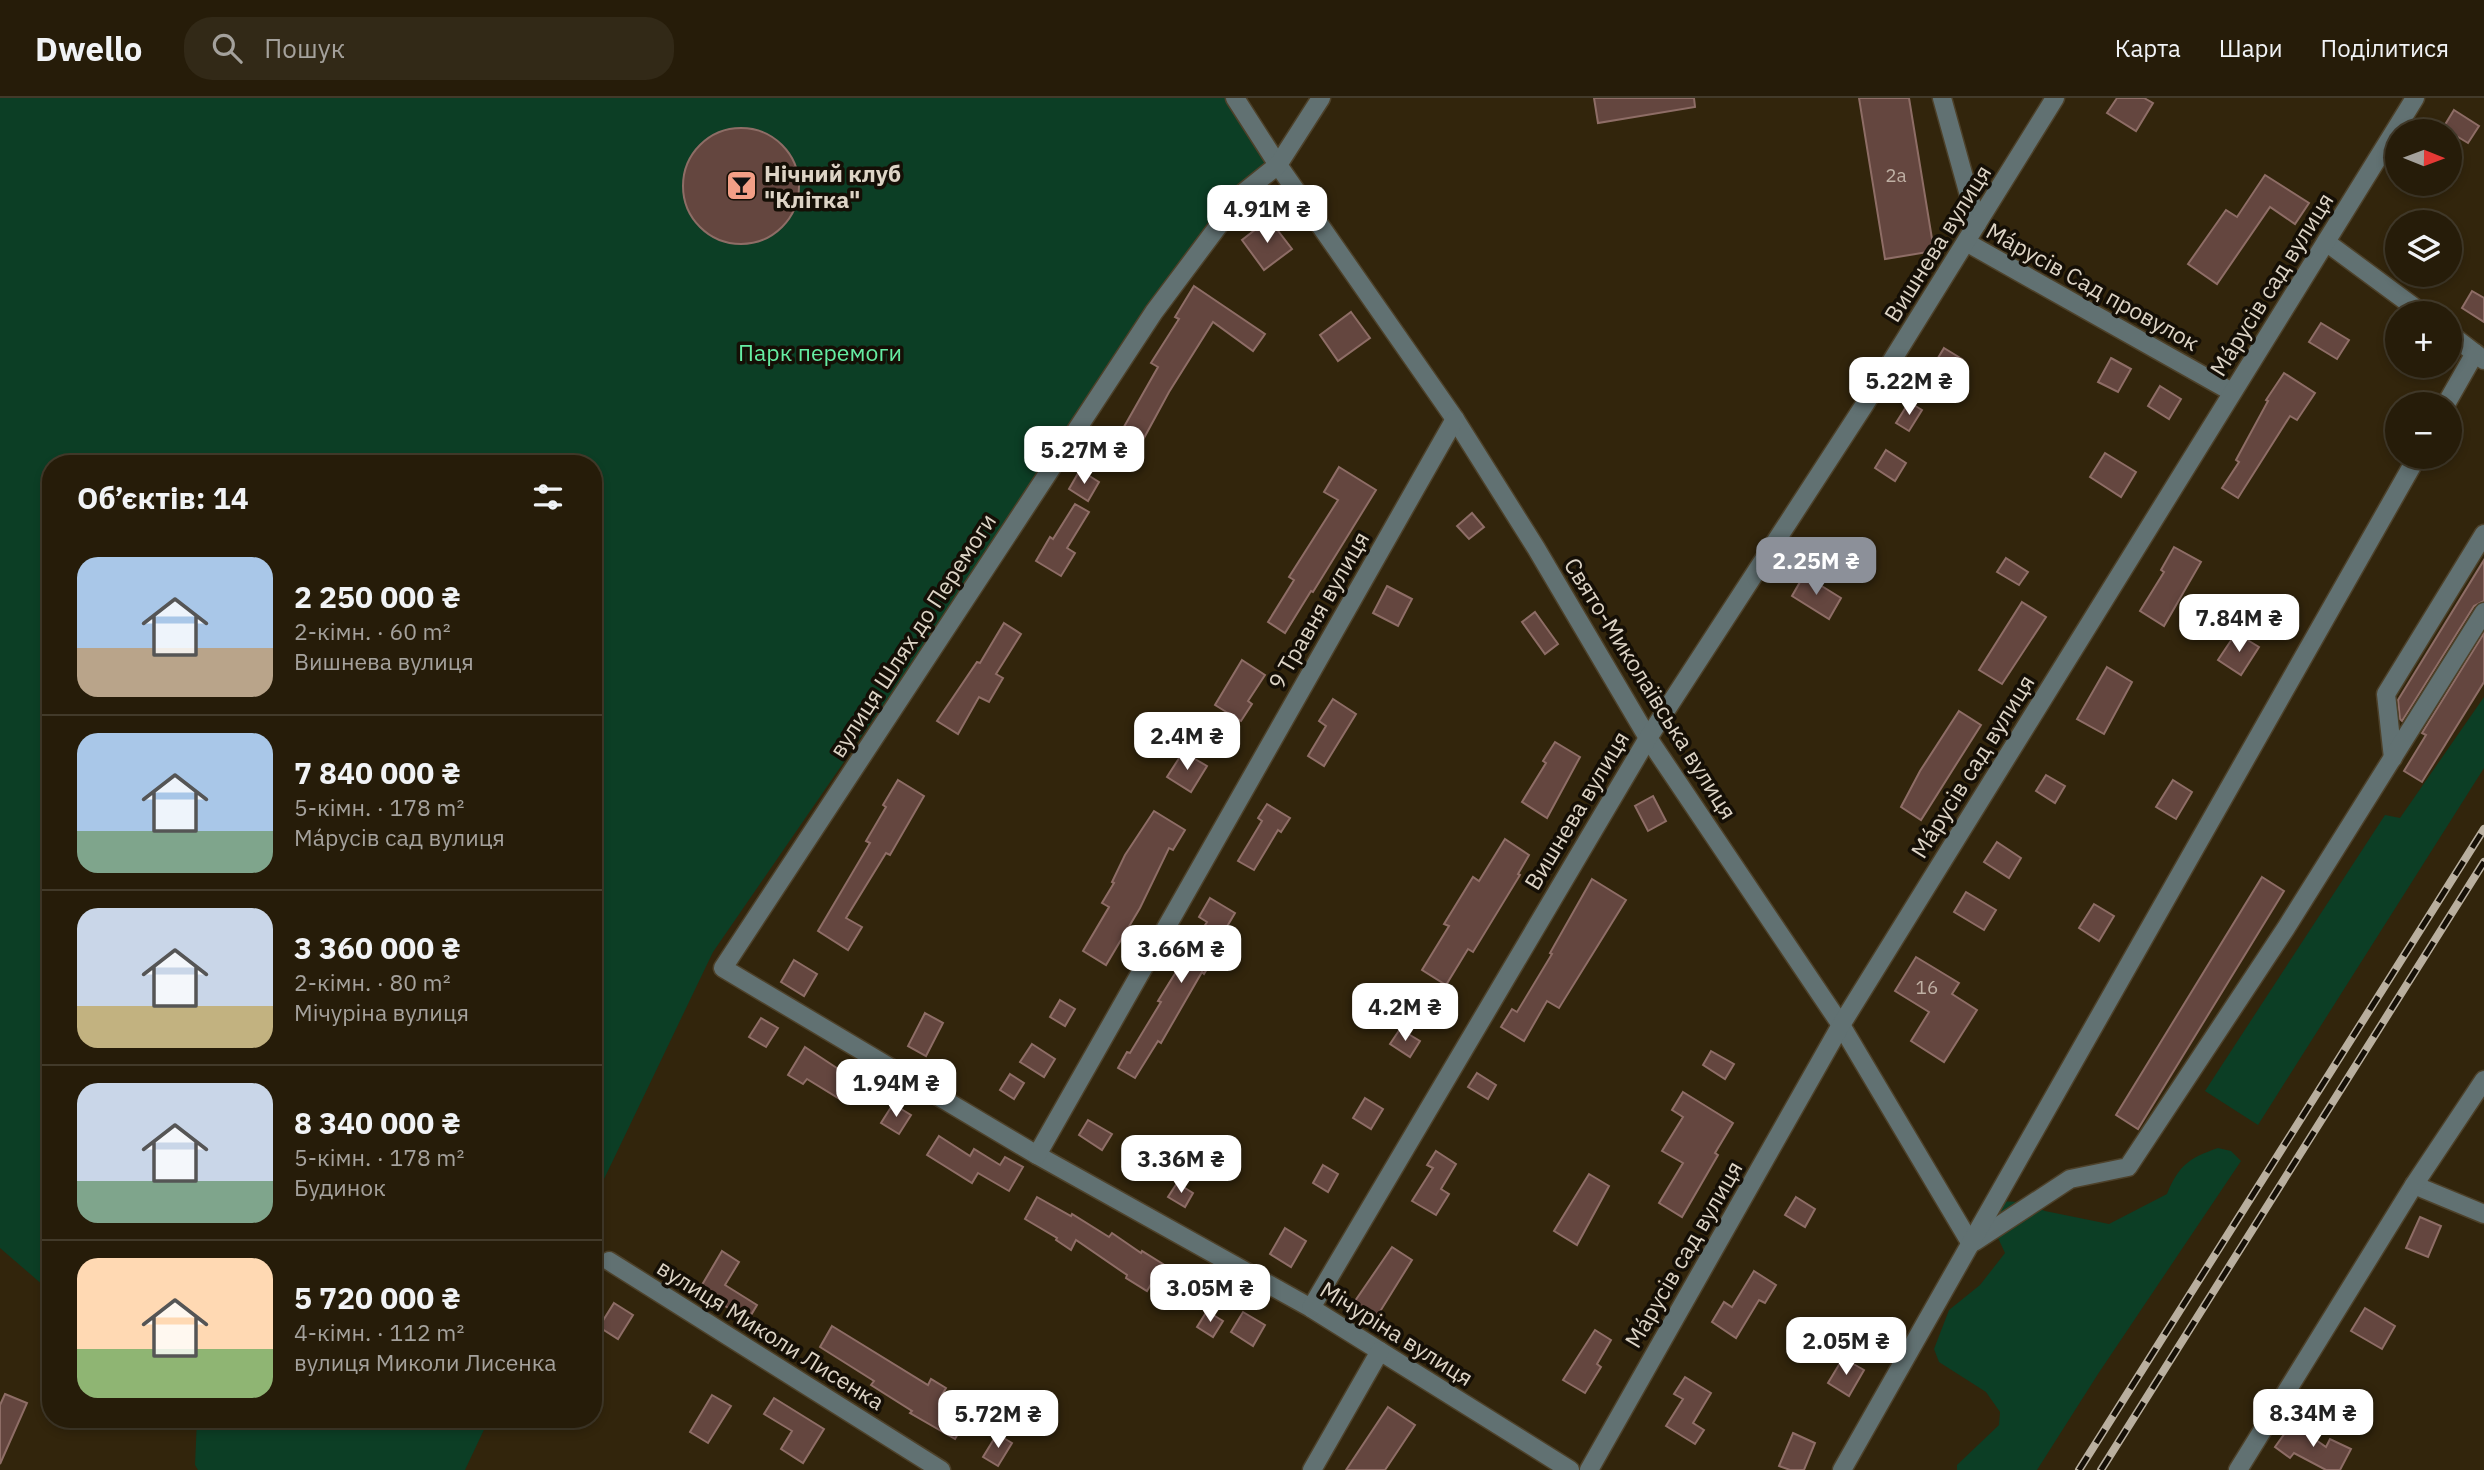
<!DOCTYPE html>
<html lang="uk">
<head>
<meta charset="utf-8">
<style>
	body { margin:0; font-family:"IBM Plex Sans",sans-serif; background:#322917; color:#f1f3f6; height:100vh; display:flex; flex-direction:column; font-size:26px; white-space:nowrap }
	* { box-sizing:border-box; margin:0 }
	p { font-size:23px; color:#a4a19c }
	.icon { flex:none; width:38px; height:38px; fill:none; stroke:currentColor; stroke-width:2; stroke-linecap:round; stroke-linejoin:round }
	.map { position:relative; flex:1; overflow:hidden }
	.drawer { position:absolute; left:42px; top:357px; width:560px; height:973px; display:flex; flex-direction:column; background:#261c09; border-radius:28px; box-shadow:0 4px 10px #0003,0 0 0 2px #423a2a }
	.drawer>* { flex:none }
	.needle { width:46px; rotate:91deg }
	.controls { position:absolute; left:2385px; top:21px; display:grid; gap:14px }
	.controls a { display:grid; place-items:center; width:77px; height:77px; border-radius:50%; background:#261c09; box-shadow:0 4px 10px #0003,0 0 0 2px #423a2a; font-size:35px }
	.price { position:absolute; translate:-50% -60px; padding:0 16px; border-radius:14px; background:#fff; color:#222; font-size:23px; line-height:46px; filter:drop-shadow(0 2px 4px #0008) }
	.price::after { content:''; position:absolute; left:50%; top:42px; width:21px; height:16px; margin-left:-10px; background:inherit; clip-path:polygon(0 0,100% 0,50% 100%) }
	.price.current { background:#8c9099; color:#fff }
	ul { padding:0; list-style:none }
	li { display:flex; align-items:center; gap:21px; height:175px; padding:0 35px }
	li+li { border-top:2px solid #423a2a }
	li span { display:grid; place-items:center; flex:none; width:196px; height:140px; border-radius:21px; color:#555 }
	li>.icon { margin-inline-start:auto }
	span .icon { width:84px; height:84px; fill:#fffc; stroke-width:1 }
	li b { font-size:30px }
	h2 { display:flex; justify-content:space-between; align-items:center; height:84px; padding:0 35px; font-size:30px }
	header { display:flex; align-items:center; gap:42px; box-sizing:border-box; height:98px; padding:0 35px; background:#261c09; border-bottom:2px solid #423a2a }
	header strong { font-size:33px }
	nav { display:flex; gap:38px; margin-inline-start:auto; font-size:24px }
	.search { width:490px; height:63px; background:#322917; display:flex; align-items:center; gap:18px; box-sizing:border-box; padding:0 24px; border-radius:28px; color:#a4a19c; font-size:26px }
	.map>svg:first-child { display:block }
	.green { fill:#0c3e25 }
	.building { fill:#64463f; stroke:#8e6d66; stroke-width:2 }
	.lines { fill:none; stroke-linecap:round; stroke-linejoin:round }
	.minor-casing { stroke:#4d412a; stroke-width:21 }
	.minor { stroke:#617172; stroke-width:18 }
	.rail-casing { stroke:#b9af9f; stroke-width:8 }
	.rail { stroke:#150f06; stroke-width:5; stroke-dasharray:16; stroke-linecap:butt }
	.labels { text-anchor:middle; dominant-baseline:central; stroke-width:7; stroke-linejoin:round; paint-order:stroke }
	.number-label { font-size:19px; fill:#bfb0a4 }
	.poi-label { font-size:23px; font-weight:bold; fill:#ddd4c6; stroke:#150f06; text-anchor:start }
	.street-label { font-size:23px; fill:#ddd4c6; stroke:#150f06 }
	.park-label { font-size:23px; fill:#65eda3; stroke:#150f06 }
</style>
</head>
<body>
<header>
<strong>Dwello</strong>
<div class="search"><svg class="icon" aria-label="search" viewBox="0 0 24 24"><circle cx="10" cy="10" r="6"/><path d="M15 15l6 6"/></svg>Пошук</div>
<nav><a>Карта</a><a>Шари</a><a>Поділитися</a></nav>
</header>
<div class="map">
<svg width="2484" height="1372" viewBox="0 0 2484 1372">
	<rect width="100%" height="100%" fill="#32250c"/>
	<g class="green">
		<path d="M0,0H1235L1278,67L1154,214L713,854L593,1104V366H51V1194L0,1150Z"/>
		<path d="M2484,599V670L2258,1027L2205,993L2385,717L2400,720Z"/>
		<path d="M2218,1050L2231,1053L2241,1063L2098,1276L2037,1372H1957V1367L1999,1327L2000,1314L1986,1294L1939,1264L1934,1251L1949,1212L1980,1187L2005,1155L1984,1110L1995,1103L2021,1104L2045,1113L2109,1126L2167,1096C2179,1067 2189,1060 2218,1050Z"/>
		<path d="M197,1321H489L465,1372H198L195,1367Z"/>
	</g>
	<g class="building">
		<path d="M1594,0H1694L1695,9L1598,25Z"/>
		<path d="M1859,0H1909L1934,153L1885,161Z"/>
		<path d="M2117,0H2144L2153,5L2136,33L2107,15Z"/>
		<path d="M2454,12L2479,28L2468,45L2443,30Z"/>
		<circle cx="741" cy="88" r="58"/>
		<path d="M2265,77L2309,105L2295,126L2270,109L2217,186L2188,166L2226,112L2237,119Z"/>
		<path d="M1269,121L1292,151L1264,172L1242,142Z"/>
		<path d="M1194,188L1265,236L1253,253L1213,224L1169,294L1132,362L1112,350L1158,269L1151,265L1179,221L1175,219Z"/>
		<path d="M2472,193L2484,200V224L2462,210Z"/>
		<path d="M1351,214L1370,240L1338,263L1320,237Z"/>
		<path d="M2321,225L2349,242L2337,261L2309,244Z"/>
		<path d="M1944,250L1962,261L1953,276L1935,265Z"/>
		<path d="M2111,260L2131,271L2118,294L2098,284Z"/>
		<path d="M2284,275L2315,295L2297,322L2290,318L2238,400L2222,390L2239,364L2236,362L2268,303L2266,302Z"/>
		<path d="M2160,288L2181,301L2169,321L2148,308Z"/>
		<path d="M1909,304L1922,312L1909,333L1896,325Z"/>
		<path d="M1886,352L1906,365L1895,383L1875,370Z"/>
		<path d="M2105,355L2136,374L2121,399L2090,379Z"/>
		<path d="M1339,369L1376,392L1313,494L1311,493L1285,535L1268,524L1294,482L1289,479L1338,402L1324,394Z"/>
		<path d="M1080,372L1099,384L1088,403L1069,391Z"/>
		<path d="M1075,406L1089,414L1067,450L1075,455L1061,478L1036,463L1050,439L1053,441Z"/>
		<path d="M1472,415L1484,429L1469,441L1457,428Z"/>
		<path d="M2174,449L2201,464L2164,528L2140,513L2164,474L2161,472Z"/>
		<path d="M2006,460L2028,474L2019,487L1997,474Z"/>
		<path d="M2484,462V503L2474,508L2402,623L2400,621L2398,602Z"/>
		<path d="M1804,477L1841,500L1829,521L1792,498Z"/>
		<path d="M1387,488L1412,501L1398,528L1373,515Z"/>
		<path d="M2022,504L2046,519L2002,586L1979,572Z"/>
		<path d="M1535,514L1558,546L1545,556L1522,524Z"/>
		<path d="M1004,525L1021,536L996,576L1003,580L989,604L979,599L958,636L937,623L977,564L980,565Z"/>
		<path d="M2236,535L2259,549L2241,577L2218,562Z"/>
		<path d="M2484,535V584L2422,684L2404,673L2426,637L2422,635Z"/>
		<path d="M1242,562L1265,577L1248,603L1252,606L1241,623L1215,607Z"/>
		<path d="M2107,569L2132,584L2104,636L2077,621Z"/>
		<path d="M1333,601L1356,616L1324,668L1308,658L1326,628L1319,623Z"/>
		<path d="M1959,613L1981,627L1921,722L1901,709L1920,673Z"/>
		<path d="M1555,644L1580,659L1547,720L1522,704L1546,665L1543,663Z"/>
		<path d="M1183,654L1207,668L1191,694L1167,679Z"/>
		<path d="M2046,677L2065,688L2055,705L2036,693Z"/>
		<path d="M898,682L924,698L890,757L886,755L846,820L862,829L848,852L818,833L870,745L866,743L886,709L883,707Z"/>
		<path d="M2173,682L2192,694L2176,721L2156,709Z"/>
		<path d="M1653,698L1666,723L1648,733L1635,708Z"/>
		<path d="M1267,706L1290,720L1281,734L1278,732L1254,772L1238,763L1262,723L1258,720Z"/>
		<path d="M1154,713L1185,732L1173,752L1169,750L1140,810L1106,867L1083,853L1109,809L1102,805L1114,785L1112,784L1125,757Z"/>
		<path d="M1505,741L1529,757L1518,776L1520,777L1473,854L1468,851L1446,887L1422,872L1449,828L1444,826L1473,779L1479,783Z"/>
		<path d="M1997,744L2021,760L2009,780L1984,764Z"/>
		<path d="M2262,779L2284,793L2138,1031L2116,1017Z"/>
		<path d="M1592,781L1626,802L1559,910L1547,903L1524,943L1501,929L1512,911L1517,914L1552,856L1550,855Z"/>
		<path d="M1966,794L1996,812L1984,832L1954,814Z"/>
		<path d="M1210,800L1235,815L1222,837L1226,840L1204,876L1202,874L1161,945L1158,943L1135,980L1118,970L1127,954L1130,955L1161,904L1158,903L1207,824L1199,819Z"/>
		<path d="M2094,806L2114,818L2099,843L2079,830Z"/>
		<path d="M1916,859L1959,885L1952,896L1977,912L1944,964L1911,943L1929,914L1895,893Z"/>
		<path d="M794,862L817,876L804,898L781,884Z"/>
		<path d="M1060,902L1075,911L1065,928L1050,919Z"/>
		<path d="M925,915L943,925L926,958L908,948Z"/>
		<path d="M761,920L778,930L766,949L749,939Z"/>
		<path d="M1400,931L1420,943L1410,959L1390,946Z"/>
		<path d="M1032,946L1055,961L1044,979L1020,964Z"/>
		<path d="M805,949L855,982L843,1003L807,981L803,986L788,977Z"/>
		<path d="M1711,953L1734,966L1725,981L1703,967Z"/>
		<path d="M1477,975L1496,987L1488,1001L1468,989Z"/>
		<path d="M1010,976L1024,985L1014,1001L1000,992Z"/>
		<path d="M1683,994L1733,1025L1715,1055L1718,1057L1682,1119L1659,1105L1683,1065L1662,1053L1683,1019L1672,1012Z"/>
		<path d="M1365,1000L1383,1011L1371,1031L1353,1020Z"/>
		<path d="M893,1006L911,1017L899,1036L881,1025Z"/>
		<path d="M1088,1022L1112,1036L1102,1052L1079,1037Z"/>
		<path d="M939,1038L970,1058L974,1051L1000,1067L1005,1059L1023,1069L1009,1093L978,1075L972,1085L927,1057Z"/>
		<path d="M1436,1053L1456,1066L1441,1091L1449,1096L1436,1117L1412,1103L1433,1070L1427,1067Z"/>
		<path d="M1323,1067L1338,1076L1328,1094L1313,1085Z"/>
		<path d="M1589,1076L1609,1088L1577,1147L1554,1133Z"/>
		<path d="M1177,1085L1193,1095L1185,1109L1168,1099Z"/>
		<path d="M1037,1099L1071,1118L1072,1116L1109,1139L1112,1135L1141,1155L1142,1153L1163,1166L1147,1193L1126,1180L1127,1177L1076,1142L1071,1152L1056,1142L1057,1140L1025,1121Z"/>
		<path d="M1796,1099L1815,1111L1805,1129L1785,1117Z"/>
		<path d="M2420,1119L2441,1128L2428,1159L2406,1150Z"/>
		<path d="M1285,1130L1306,1143L1291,1169L1270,1156Z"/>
		<path d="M1392,1149L1412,1162L1376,1220L1353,1206Z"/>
		<path d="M722,1153L739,1164L725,1187L757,1207L748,1222L699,1192Z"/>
		<path d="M1754,1173L1776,1187L1765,1205L1759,1202L1736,1240L1712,1224L1724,1204L1732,1209Z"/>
		<path d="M614,1205L633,1217L618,1241L599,1229Z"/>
		<path d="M2365,1210L2395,1228L2382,1251L2351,1233Z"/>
		<path d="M1207,1213L1223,1223L1213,1239L1197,1229Z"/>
		<path d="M1243,1214L1265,1227L1253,1248L1231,1234Z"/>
		<path d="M832,1228L928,1287L931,1281L946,1290L942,1297L971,1314L955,1341L910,1315L912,1313L871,1287L874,1283L820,1249Z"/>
		<path d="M1595,1232L1611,1242L1597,1266L1601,1269L1585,1295L1563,1282Z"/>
		<path d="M1843,1260L1864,1272L1849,1298L1828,1285Z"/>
		<path d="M1685,1279L1711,1295L1693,1325L1704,1332L1695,1346L1666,1328L1683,1301L1674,1296Z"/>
		<path d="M5,1296L27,1305L0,1366V1307Z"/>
		<path d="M712,1297L731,1308L708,1345L690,1334Z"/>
		<path d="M774,1300L824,1331L803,1365L781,1351L792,1333L764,1316Z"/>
		<path d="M1388,1309L1415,1327L1385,1372H1346Z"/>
		<path d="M2292,1325L2326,1349L2330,1341L2351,1351L2340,1372H2326L2294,1355L2290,1360L2275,1349Z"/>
		<path d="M1793,1335L1815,1345L1804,1372H1790L1779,1368Z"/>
		<path d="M997,1336L1012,1345L998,1368L983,1359Z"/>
	</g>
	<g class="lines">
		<defs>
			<g id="minor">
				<path d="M1235,0L1278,67L1455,321L1536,450L1648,640L1841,927L1971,1146"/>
				<path d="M1321,0L1278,67L1243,95L1154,214L723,870L1037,1057L1311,1210L1570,1372"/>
				<path d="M1942,0L1977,126"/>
				<path d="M1966,144L2232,294"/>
				<path d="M2326,144L2422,215"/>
				<path d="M2450,236L2484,262"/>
				<path d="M2446,306L2475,255"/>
				<path d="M2393,660L2386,596L2484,436"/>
				<path d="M1037,1057L1455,321"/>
				<path d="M2414,1087L2484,1116"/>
				<path d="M1974,1144L2070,1081L2128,1069L2286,830L2484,514"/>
				<path d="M609,1163L941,1372"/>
				<path d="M1311,1210L1648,640L1865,306L2055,0"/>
				<path d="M1312,1372L1380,1253"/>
				<path d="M1589,1372L1841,927L2415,0"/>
				<path d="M1842,1372L2417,359"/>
				<path d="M2238,1372L2414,1087L2484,982"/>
			</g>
		</defs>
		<use href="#minor" class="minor-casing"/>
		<use href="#minor" class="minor"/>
		<defs>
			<g id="rail">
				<path d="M2079,1372L2484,731"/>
				<path d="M2101,1372L2484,764"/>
			</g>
		</defs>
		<use href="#rail" class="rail-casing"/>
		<use href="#rail" class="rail"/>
	</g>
	<defs>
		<symbol id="bar-square" viewBox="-11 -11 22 22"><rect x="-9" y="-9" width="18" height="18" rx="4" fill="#f39f86" stroke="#150f06"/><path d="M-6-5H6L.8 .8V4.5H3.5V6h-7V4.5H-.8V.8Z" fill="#111"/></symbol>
	</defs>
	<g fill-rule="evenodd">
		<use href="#bar-square" x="724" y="70" width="35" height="35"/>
	</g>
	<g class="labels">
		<g class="number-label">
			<text x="1896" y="77">2а</text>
			<text x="1927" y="889">16</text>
		</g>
		<g class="poi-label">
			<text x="764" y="75">Нічний клуб<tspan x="764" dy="26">"Клітка"</tspan></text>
		</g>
		<g class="street-label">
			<text transform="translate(1937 145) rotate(-58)">Вишнева вулиця</text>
			<text transform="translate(2271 186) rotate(-58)">Мáрусів сад вулиця</text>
			<text transform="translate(2093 188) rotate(29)">Мáрусів Сад провулок</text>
			<text transform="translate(1318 512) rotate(-60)">9 Травня вулиця</text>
			<text transform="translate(912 537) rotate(-57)">вулиця Шлях до Перемоги</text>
			<text transform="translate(1651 590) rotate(58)">Свято-Миколаївська вулиця</text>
			<text transform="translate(1972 668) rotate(-58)">Мáрусів сад вулиця</text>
			<text transform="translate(1576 712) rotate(-59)">Вишнева вулиця</text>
			<text transform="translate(1683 1156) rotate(-60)">Мáрусів сад вулиця</text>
			<text transform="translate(1397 1235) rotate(32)">Мічуріна вулиця</text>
			<text transform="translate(771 1236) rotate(32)">вулиця Миколи Лисенка</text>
		</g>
		<g class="park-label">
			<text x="820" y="254">Парк перемоги</text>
		</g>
	</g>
</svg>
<div class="controls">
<a><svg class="needle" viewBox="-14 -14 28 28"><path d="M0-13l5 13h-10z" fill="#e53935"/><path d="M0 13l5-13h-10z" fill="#a4a19c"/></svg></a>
<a><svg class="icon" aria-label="layers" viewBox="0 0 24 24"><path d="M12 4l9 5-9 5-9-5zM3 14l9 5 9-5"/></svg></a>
<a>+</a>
<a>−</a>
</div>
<b class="price" style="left:1267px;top:147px">4.91M ₴</b>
<b class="price" style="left:1909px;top:319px">5.22M ₴</b>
<b class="price" style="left:1084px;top:388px">5.27M ₴</b>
<b class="price current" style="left:1816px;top:499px">2.25M ₴</b>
<b class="price" style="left:2239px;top:556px">7.84M ₴</b>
<b class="price" style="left:1187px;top:674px">2.4M ₴</b>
<b class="price" style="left:1181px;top:887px">3.66M ₴</b>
<b class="price" style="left:1405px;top:945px">4.2M ₴</b>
<b class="price" style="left:896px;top:1021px">1.94M ₴</b>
<b class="price" style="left:1181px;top:1097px">3.36M ₴</b>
<b class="price" style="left:1210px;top:1226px">3.05M ₴</b>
<b class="price" style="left:1846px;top:1279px">2.05M ₴</b>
<b class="price" style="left:2313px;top:1351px">8.34M ₴</b>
<b class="price" style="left:998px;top:1352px">5.72M ₴</b>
<section class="drawer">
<h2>Об’єктів: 14<svg class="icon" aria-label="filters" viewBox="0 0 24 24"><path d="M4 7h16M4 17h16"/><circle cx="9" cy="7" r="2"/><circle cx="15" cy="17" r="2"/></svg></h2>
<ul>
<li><span style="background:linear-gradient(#a9c7e8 65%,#b9a48a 0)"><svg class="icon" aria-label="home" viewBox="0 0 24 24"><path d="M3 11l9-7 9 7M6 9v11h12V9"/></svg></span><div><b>2 250 000 ₴</b><p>2-кімн. · 60 m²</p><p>Вишнева вулиця</p></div></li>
<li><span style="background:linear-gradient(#a9c7e8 70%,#7fa58c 0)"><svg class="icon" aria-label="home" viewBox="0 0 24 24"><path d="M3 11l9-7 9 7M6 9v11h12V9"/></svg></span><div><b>7 840 000 ₴</b><p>5-кімн. · 178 m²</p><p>Мáрусів сад вулиця</p></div></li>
<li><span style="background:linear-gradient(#c9d6e8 70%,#c2b280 0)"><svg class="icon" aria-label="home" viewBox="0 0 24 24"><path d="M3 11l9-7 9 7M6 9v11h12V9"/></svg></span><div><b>3 360 000 ₴</b><p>2-кімн. · 80 m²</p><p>Мічуріна вулиця</p></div></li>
<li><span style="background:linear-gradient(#c9d6e8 70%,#7fa58c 0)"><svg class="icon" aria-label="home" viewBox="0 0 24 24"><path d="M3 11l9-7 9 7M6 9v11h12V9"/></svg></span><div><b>8 340 000 ₴</b><p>5-кімн. · 178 m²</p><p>Будинок</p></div></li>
<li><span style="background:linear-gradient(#ffd9b3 65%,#8fb573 0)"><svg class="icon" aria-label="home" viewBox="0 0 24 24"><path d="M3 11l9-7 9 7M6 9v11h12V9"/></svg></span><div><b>5 720 000 ₴</b><p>4-кімн. · 112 m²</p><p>вулиця Миколи Лисенка</p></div></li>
</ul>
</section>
</div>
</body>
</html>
